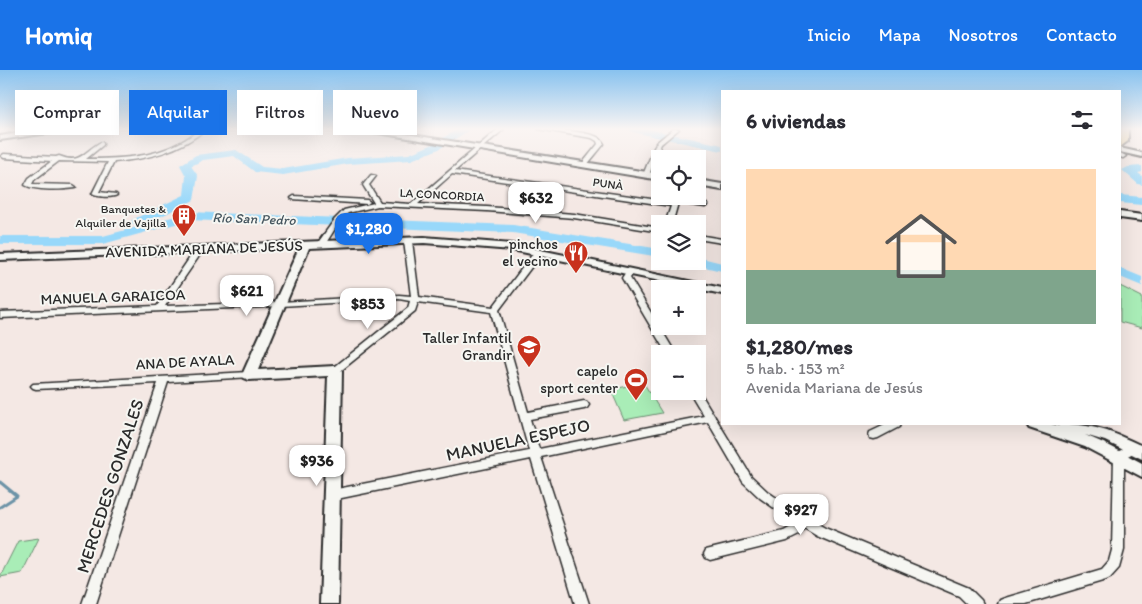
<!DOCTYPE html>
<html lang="es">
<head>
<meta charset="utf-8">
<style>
	body { margin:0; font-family:Itim,sans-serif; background:#f7f7f7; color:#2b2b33; height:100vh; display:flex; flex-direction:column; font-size:19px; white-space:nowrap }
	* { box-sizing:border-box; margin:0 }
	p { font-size:16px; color:#7c7c81 }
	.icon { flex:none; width:28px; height:28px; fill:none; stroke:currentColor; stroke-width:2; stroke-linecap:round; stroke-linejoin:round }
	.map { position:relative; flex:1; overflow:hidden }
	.side { position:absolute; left:721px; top:20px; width:400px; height:335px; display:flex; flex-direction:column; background:#fff; border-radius:0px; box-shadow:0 5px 20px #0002 }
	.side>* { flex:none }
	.top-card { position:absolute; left:15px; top:20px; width:475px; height:45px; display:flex; gap:10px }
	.buttons { position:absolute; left:651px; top:80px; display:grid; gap:10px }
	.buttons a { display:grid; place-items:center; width:55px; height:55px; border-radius:0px; background:#fff; box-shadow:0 5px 20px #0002; font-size:25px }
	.price { position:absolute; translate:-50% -42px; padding:0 11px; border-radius:10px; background:#fff; color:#222; font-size:16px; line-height:32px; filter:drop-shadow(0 1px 2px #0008) }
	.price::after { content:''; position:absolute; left:50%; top:30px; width:15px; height:11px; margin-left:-8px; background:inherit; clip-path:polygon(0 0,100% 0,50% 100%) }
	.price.on { background:#1a73e8; color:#fff }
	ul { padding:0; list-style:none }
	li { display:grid; align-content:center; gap:10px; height:265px; padding:0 25px }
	li span { display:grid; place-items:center; height:155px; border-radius:0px; color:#555 }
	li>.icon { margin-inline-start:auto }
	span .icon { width:90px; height:90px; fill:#fffc; stroke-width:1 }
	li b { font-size:21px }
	h2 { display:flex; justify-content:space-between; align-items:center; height:60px; padding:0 25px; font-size:21px }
	.chip { padding:0 18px; border-radius:0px; background:#fff; box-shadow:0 5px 20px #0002; font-size:18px; line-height:45px }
	.chip.on { background:#1a73e8; color:#fff }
	header { display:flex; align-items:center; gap:30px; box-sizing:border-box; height:70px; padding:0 25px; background:#1a73e8; color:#fff }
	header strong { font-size:24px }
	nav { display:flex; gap:28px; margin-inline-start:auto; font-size:18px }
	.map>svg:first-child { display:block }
	.green { fill:#a9edb7; stroke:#6a8c71 }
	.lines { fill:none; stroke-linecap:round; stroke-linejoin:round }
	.stream { stroke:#6c93a7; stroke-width:3 }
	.river { fill:#98d8fa; fill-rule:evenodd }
	.street-casing { stroke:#2b2b2b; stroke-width:3 }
	.secondary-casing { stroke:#2b2b2b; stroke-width:4 }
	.highway-casing { stroke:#2b2b2b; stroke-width:4 }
	.street { fill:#f6f6f2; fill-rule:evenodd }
	.secondary { fill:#f6f6f2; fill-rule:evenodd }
	.highway { fill:#fcde96; fill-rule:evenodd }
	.labels { text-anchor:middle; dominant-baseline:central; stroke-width:4; stroke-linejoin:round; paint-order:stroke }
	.far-street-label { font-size:12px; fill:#2b2b2b; stroke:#f6f6f2 }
	.far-poi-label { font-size:12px; fill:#2b2b2b; stroke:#f6f6f2; text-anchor:end }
	.far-water-label { font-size:14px; font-style:italic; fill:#46565f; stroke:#f6f6f2 }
	.poi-label { font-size:15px; fill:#2b2b2b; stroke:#f6f6f2; text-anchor:end }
	.street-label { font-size:15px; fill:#2b2b2b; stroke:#f6f6f2 }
	.near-street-label { font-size:18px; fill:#2b2b2b; stroke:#f6f6f2 }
</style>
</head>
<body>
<header>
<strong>Homiq</strong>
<nav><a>Inicio</a><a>Mapa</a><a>Nosotros</a><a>Contacto</a></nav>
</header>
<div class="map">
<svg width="1142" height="534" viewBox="0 0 1142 534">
	<rect width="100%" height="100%" fill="#f4e8e4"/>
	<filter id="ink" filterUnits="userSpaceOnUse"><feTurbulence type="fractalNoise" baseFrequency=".02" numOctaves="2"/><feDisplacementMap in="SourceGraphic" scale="10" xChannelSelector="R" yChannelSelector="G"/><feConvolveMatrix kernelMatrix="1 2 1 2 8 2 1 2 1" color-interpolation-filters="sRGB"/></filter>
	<g filter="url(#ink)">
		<g class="green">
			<path d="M1120,216L1142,227V258L1120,252Z"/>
			<path d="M643,312L662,343L624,350L611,320Z"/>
			<path d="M39,468L22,503L0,507L18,471Z"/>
		</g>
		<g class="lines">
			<path class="stream" d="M0,412L17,426L0,437"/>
			<g class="river">
				<path d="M458,59H471L439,79L411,90L348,94L283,105L255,102L234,86L203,90L191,96L198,106L194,130L143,155L190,142L513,155L660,179V187L513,163L190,150L103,174H0V166H103L137,157L131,153L132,150L184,125L186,106L180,95L196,85L236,80L262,97L283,99L348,88L409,84L431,75Z"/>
				<path d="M628,59H648L722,75V81L633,62Z"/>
				<path d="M1142,96V102L1138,103L1142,106V115L1138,114L1122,100L1128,97Z"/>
				<path d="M1120,125L1142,127V135L1120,133Z"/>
				<path d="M698,187L722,193V201L691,194L689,191H698Z"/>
				<path d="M1120,198L1142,207V216L1120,207Z"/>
			</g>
			<defs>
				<g id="street">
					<path d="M200,59H206C180,81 148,89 114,92L99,122L116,124L117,125C112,128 97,127 92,124L108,92L59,91L34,110L32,114L73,115L76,117L75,118C62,120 36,121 25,115L29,108L52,91L4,88L1,86L4,84L56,87L59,86C81,95 84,81 101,72L103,73V75L86,89C118,89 152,88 181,72C187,69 194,64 200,59Z"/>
					<path d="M498,59H504L455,101L672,132L674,129L676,128L705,133L708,135L705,137L678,133L672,154H665L671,136L452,104L418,134L487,137L574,144L660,158V162L574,148L487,141L378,136L348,143L340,151L324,176H318L317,174L335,149L344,140L374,133L363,115L371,105L376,106L369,115L380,132L411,134Z"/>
					<path d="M538,59C553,59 581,61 595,66C600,68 602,70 604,74L586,96L584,97L581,95L598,74L597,71L592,68Z"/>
					<path d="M673,59H679L661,74L649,105L644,106L643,105L656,73Z"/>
					<path d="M1120,83L1126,86L1123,88L1120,87Z"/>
					<path d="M294,126L367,130L370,132L367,134L292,129L291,128Z"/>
					<path d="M698,165L722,169V173L698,169Z"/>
					<path d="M405,169H408L412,171L419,227L493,237L535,181H538L542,183L499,240L528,342L584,331L587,332L589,335L587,338L584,339L530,349L539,379L704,346L689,321H698V319L751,406L768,422L794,440L825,458L969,518L981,530L983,534H967L959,526L817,466L804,458L799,465L787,471L710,490L706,488L704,484L706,480L784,461L791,457L794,452L760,428L743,412L708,352L541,387L589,534H575L531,389L332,430L328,428L326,425L328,422L332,420L529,381L491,242L418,232L415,241L338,303L335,304L330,301L332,299L408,238L410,231L399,229L281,236L0,248V242L157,236L197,177H200L204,179L165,236L281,232L399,225L411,226L404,171Z"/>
					<path d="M627,200H633L634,202L630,208L676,284H667L622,208Z"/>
					<path d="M249,302L252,303L254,305L252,307L168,312L96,534H82L158,313L36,319L33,318L31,316L33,314Z"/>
					<path d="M887,354H900L899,357L878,368L874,369L870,368L869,365L870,362Z"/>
					<path d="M1134,374L1142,375V383L1135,382L1124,388V480L1119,498L1110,508L1106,510L1026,534H998L1000,530L1005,528L1102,499L1109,491L1112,480L1114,386L1115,383Z"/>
				</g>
				<g id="secondary">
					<path d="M81,59L77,61L42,64L0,70V66L41,59Z"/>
					<path d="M354,59H374L660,104V110Z"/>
					<path d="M1120,78L1142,83V87L1120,82Z"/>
					<path d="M698,110L722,114V120L698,116Z"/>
					<path d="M1120,142L1142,145V151L1120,148Z"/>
					<path d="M424,167L512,174L722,218V224L512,180L424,173L309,178L258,300L335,296L340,298L342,301L338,534H320L328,306L249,310L244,308L242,305L299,178L0,190V184Z"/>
					<path d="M1027,354H1051L1059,356L1058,354C1093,354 1111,361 1142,376V389L1105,371L1085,365L1108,375L1142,393V407L1085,377L1029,358Z"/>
				</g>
				<path id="highway" d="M1120,59H1128V71L1120,77Z"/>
			</defs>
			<use href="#street" class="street-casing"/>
			<use href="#secondary" class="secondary-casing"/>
			<use href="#highway" class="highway-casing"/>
			<use href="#street" class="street"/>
			<use href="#secondary" class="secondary"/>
			<use href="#highway" class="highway"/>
		</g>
	</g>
	<linearGradient id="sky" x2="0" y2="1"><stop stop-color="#88c2ef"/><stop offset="0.44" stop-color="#faf5f3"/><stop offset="1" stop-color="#faf5f3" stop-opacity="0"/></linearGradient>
	<rect width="1142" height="134" fill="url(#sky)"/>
	<defs>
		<symbol id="building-pin" viewBox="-11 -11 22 30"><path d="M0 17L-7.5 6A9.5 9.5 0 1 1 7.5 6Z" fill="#c8321e" stroke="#f6f6f2"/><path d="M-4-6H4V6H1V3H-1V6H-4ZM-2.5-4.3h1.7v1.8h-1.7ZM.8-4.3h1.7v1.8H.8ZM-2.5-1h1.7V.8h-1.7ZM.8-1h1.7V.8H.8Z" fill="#fff"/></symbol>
		<symbol id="restaurant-pin" viewBox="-11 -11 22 30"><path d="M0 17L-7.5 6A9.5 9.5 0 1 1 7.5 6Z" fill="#c8321e" stroke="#f6f6f2"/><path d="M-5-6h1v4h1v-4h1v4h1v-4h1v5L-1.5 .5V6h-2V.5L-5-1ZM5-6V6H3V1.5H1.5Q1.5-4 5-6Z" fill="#fff"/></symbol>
		<symbol id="school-pin" viewBox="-11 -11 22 30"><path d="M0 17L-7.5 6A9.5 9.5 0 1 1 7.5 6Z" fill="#c8321e" stroke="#f6f6f2"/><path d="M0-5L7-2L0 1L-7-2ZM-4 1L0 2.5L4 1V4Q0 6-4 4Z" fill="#fff"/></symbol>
		<symbol id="stadium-pin" viewBox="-11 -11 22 30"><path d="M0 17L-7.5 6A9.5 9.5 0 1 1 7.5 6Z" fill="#c8321e" stroke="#f6f6f2"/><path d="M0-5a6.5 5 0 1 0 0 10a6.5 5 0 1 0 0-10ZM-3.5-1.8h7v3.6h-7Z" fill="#fff"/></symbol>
	</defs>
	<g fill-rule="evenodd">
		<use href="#building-pin" x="170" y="132" width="28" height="38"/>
		<use href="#restaurant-pin" x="562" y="169" width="28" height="38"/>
		<use href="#school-pin" x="515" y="263" width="28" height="38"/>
		<use href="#stadium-pin" x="622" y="296" width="28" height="38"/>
	</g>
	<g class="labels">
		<g class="far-street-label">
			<text transform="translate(608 114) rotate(8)">PUNÀ</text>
			<text transform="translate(442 125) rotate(3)">LA CONCORDIA</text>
		</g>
		<g class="far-poi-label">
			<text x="166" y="139">Banquetes &amp;<tspan x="166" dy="14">Alquiler de Vajilla</tspan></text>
		</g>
		<g class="far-water-label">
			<text transform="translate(254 149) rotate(2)">Río San Pedro</text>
		</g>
		<g class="poi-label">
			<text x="558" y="174">pinchos<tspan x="558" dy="17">el vecino</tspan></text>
			<text x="512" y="268">Taller Infantil<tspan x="512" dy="17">Grandir</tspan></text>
			<text x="618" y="301">capelo<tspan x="618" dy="17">sport center</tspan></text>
		</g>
		<g class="street-label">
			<text transform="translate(204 179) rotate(-2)">AVENIDA MARIANA DE JESÚS</text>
			<text transform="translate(113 227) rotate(-2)">MANUELA GARAICOA</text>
			<text transform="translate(185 292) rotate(-3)">ANA DE AYALA</text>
		</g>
		<g class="near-street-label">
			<text transform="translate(518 370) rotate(-12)">MANUELA ESPEJO</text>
			<text transform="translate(110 416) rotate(-72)">MERCEDES GONZALES</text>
		</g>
	</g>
</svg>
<div class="buttons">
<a><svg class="icon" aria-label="locate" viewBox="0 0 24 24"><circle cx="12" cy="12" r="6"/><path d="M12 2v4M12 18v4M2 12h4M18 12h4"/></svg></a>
<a><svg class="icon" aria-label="layers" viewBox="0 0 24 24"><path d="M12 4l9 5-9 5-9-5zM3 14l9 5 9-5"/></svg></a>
<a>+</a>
<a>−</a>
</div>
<b class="price" style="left:536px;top:154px">$632</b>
<b class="price on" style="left:369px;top:185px">$1,280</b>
<b class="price" style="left:247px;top:247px">$621</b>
<b class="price" style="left:368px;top:260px">$853</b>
<b class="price" style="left:317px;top:417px">$936</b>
<b class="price" style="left:801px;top:466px">$927</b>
<div class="top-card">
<a class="chip">Comprar</a>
<a class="chip on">Alquilar</a>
<a class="chip">Filtros</a>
<a class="chip">Nuevo</a>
</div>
<section class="side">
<h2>6 viviendas<svg class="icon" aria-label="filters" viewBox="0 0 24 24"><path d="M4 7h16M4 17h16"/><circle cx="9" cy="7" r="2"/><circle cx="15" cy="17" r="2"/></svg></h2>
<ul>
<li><span style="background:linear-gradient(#ffd9b3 65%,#7fa58c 0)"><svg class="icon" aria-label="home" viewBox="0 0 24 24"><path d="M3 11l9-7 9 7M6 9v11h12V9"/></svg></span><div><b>$1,280/mes</b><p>5 hab. · 153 m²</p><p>Avenida Mariana de Jesús</p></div></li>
</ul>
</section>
</div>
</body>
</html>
